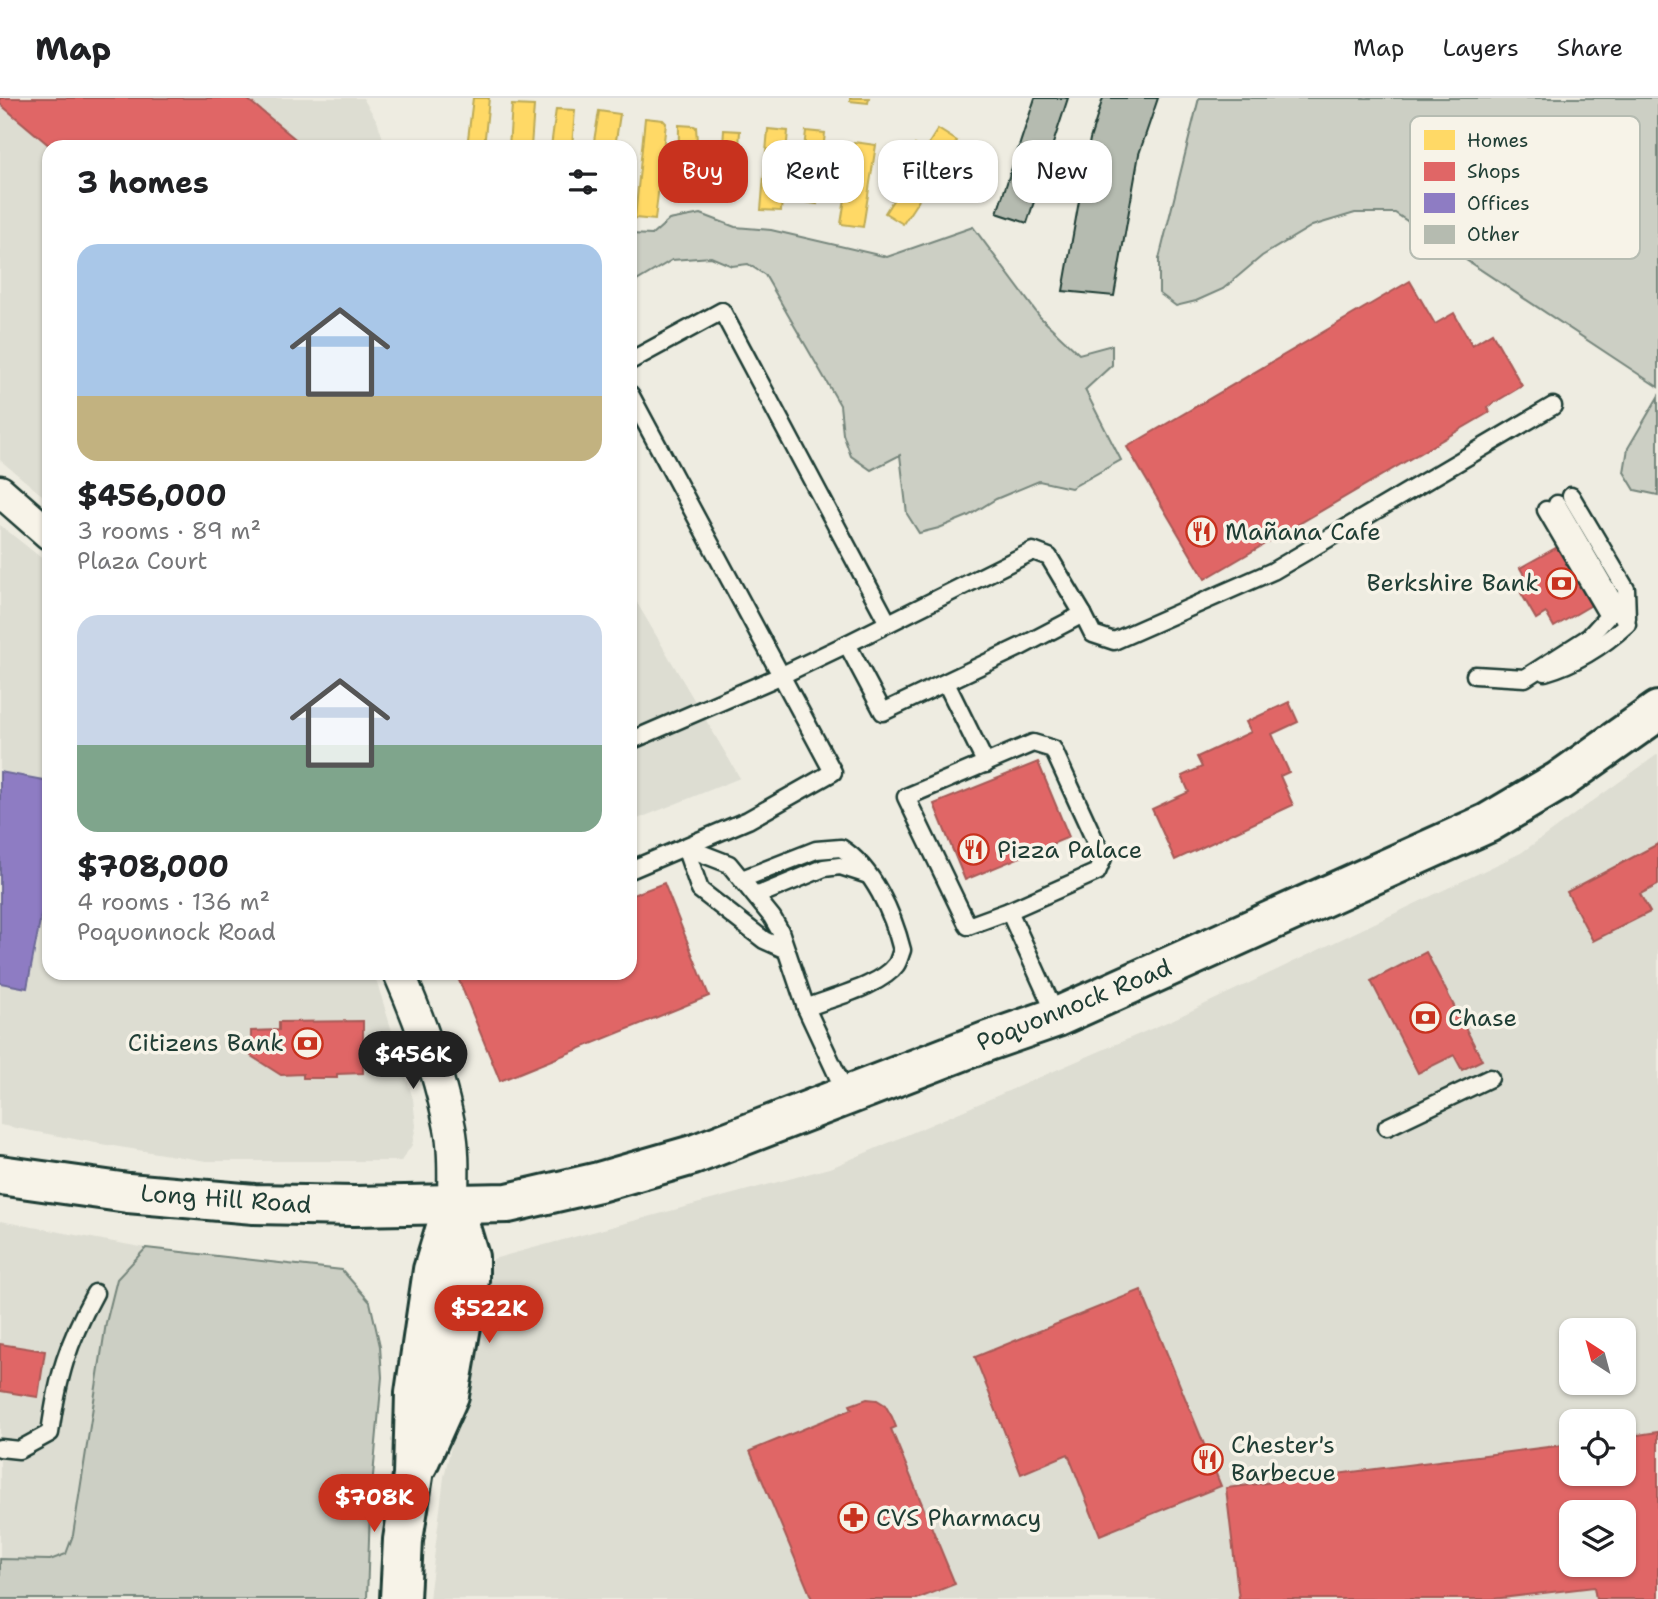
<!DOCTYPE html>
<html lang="en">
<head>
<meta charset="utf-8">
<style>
	body { margin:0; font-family:"Shantell Sans",sans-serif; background:#f2f2f2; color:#202124; height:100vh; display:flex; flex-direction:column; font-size:26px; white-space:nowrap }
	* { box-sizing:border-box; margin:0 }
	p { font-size:23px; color:#757577 }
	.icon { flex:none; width:38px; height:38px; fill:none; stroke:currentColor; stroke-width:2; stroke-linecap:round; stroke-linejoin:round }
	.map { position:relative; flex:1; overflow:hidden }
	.panel { position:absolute; left:42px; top:42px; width:595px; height:840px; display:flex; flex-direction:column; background:#fff; border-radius:21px; box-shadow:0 2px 5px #0004 }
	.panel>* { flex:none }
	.banner { position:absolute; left:658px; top:42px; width:665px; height:63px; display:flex; gap:14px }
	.needle { width:46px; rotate:324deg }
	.tools { position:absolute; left:1559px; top:1220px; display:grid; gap:14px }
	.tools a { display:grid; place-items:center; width:77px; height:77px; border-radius:14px; background:#fff; box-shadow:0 2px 5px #0004; font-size:35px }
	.price { position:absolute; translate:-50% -60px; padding:0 16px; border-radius:24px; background:#c8321e; color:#fff; font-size:23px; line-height:46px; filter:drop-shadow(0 2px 4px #0008) }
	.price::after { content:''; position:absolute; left:50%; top:42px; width:21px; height:16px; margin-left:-10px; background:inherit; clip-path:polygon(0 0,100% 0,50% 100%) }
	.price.current { background:#222; color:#fff }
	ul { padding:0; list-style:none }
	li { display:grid; align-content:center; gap:14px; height:371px; padding:0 35px }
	li span { display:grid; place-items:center; height:217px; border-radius:21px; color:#555 }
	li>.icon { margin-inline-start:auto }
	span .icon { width:126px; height:126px; fill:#fffc; stroke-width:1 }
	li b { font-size:30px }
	h2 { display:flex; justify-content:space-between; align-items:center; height:84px; padding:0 35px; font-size:30px }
	.chip { padding:0 24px; border-radius:21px; background:#fff; box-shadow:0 2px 5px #0004; font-size:24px; line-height:63px }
	.chip.current { background:#c8321e; color:#fff }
	header { display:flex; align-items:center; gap:42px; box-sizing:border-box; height:98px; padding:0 35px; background:#fff; border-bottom:2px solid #e0e0e0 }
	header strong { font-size:33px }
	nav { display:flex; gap:38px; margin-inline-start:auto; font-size:24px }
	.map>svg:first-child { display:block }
	.built { fill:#ddddd2; fill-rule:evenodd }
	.green { fill:#cccfc4; stroke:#76867c; stroke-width:2 }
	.homes { fill:#ffd966; stroke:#bcaa57; stroke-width:2 }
	.shops { fill:#e06666; stroke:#a65a57; stroke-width:2; fill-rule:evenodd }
	.offices { fill:#8e7cc3; stroke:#6d6998; stroke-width:2 }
	.building { fill:#b5bbb0; stroke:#1f3d34; stroke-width:2 }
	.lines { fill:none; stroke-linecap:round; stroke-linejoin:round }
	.lane-casing { stroke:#1f3d34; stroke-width:21 }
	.street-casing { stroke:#1f3d34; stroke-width:35 }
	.secondary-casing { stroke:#1f3d34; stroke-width:44 }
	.primary-casing { stroke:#1f3d34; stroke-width:44 }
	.lane { stroke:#f7f3e8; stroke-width:16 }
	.street { stroke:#f7f3e8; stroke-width:30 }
	.secondary { stroke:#f7f3e8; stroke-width:38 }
	.primary { stroke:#f7f3e8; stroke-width:38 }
	.labels { text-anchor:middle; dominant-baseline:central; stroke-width:7; stroke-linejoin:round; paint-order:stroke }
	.poi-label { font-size:24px; fill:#1f3d34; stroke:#f7f3e8; text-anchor:start }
	.street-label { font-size:24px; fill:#1f3d34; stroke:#f7f3e8 }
	.key { fill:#f7f3e8; stroke:#b6bcb2; stroke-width:2 }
	.key-label { font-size:19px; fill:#1f3d34 }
</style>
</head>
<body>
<header>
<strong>Map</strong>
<nav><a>Map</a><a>Layers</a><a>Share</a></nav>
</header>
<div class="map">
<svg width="1658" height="1501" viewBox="0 0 1658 1501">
	<rect width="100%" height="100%" fill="#eeece1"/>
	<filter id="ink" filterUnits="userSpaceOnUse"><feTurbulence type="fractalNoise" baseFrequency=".0143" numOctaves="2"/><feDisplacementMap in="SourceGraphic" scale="14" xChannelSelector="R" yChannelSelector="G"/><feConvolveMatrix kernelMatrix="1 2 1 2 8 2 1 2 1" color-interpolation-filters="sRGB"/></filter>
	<g filter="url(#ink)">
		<g class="built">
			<path d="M0,0H363L377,23L386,49H49V403L0,362Z"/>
			<path d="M0,427L49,466V875H374L413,1001L416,1028L412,1047L401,1063H206L101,1046L0,1027Z"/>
			<path d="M630,493L740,680L630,724Z"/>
			<path d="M1658,656V1501H429L444,1379L493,1161L833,1069L1174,921L1521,755ZM1572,1232H1624V1284H1572ZM1572,1323H1624V1376H1572ZM1572,1414H1624V1466H1572Z"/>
			<path d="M0,1123L146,1150L117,1182L106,1225L73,1437L66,1456L50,1462L0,1461Z"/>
		</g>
		<g class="green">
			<path d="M1199,0H1658V289L1395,115H1355L1312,128L1262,158L1223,191L1196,203L1176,208L1159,195V161Z"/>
			<path d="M701,116L735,129L771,132L887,159L973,129L1040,219L1079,256L1112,247V267L1085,292L1121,362L1071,390L1039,383L996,401L968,418L939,430L919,435L907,416L900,357L871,372L851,358L843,336L840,307L765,177L748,166L732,168L711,159L672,162L630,187V136L652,137L669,122Z"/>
			<path d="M1658,299V397L1635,392L1624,374L1628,350Z"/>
			<path d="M146,1150L342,1172L370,1204L380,1248L382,1279L370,1411L367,1501H0V1461L50,1462L66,1456L73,1437L106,1225L117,1181Z"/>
		</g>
		<g class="homes">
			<path d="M473,0H489L484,49H467Z"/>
			<path d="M850,0H869L868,5L850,3Z"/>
			<path d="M512,7L534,8L531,49H509Z"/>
			<path d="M556,11L575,12L572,49H551Z"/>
			<path d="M599,13L620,16L615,49H593Z"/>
			<path d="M645,20L663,22L666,25L655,122L635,120Z"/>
			<path d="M679,27L694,28L696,29L697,43H706V60H696L695,95H678Z"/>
			<path d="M768,31L788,33L781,113L761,112Z"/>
			<path d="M938,31L957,43L903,126L885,115L907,80L898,74L915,47L924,53Z"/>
			<path d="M724,32L740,33L736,95L720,94Z"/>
			<path d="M806,33L825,35L817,106L798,103Z"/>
			<path d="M854,44L876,47L863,129L841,126Z"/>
		</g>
		<g class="shops">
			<path d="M0,0H246L299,44L300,49H51L0,6Z"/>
			<path d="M1410,183L1435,226L1454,215L1472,247L1492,235L1522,288L1487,309L1490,314L1205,481L1127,349Z"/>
			<path d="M1561,447L1595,505L1554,529L1546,515L1536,521L1521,495L1531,489L1520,470Z"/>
			<path d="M1289,604L1298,624L1272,636L1289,674L1280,678L1293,707L1175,762L1152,711L1189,694L1182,678L1202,669L1197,659L1251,634L1246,624Z"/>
			<path d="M1038,664L1069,739L965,782L934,706Z"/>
			<path d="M1658,746V787L1640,796L1650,814L1593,843L1567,794Z"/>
			<path d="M664,785L709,898L500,983L456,875H630V798Z"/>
			<path d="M1426,854L1482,962L1462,972L1454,957L1418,975L1371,883Z"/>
			<path d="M363,923V975L337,976V980H303V976L281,977L251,958V933L279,932V924Z"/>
			<path d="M1141,1192L1221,1388L1100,1437L1068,1356L1021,1376L975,1259Z"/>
			<path d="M0,1246L45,1253L38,1299L0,1293Z"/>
			<path d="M867,1301L877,1302L885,1307L892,1319L896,1329L891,1331L955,1486L917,1501H812L750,1353L852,1311L850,1307Z"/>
			<path d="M1658,1334V1501H1596L1594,1489L1493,1501H1239L1226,1390L1572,1346V1376H1624V1339ZM1572,1414H1624V1466H1572Z"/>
		</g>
		<path class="offices" d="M0,674L49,683V776L27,890L0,885Z"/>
		<g class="building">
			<path d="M1035,0H1068L1027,125L997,115Z"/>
			<path d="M1103,0H1158L1139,56L1114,198L1063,193L1090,41Z"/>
		</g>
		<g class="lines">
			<defs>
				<g id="lane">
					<path d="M630,263L722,213L888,525"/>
					<path d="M630,296L833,674L748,722L630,772"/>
					<path d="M1571,398L1626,491L1627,520"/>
					<path d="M847,546L1033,453L1049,459L1083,516"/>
					<path d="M1545,574C1576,565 1603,548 1627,526L1557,406"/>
					<path d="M1475,577L1525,580L1589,539L1608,518L1546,412"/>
					<path d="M946,585L986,666"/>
					<path d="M630,643L780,578L847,546L883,614L1022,548L1083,516L1093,536L1114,543L1273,473L1553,308"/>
					<path d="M1033,645L1053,651L1103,760L1097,774L1009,813L968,828L906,699Z"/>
					<path d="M685,749L729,766L772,819L780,833L806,910L847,998"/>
					<path d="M685,749L700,792L764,842L786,852"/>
					<path d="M742,781L816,752L841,750C873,770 893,816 902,852C900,857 899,863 896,867C881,888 830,900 806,910"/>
					<path d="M756,798L824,770L840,768L868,777"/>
					<path d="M1009,813L1057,919"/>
					<path d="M1387,1029L1490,980"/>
					<path d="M0,1350L19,1352L50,1335C58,1278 67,1246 95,1195"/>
				</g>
				<g id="street">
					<path d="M0,393L49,436"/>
					<path d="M399,875C420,923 440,979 450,1030C455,1055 453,1081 453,1106"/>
				</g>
				<g id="secondary">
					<path d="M418,1366L449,1297L469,1182V1159L453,1106"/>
					<path d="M400,1501L403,1442L413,1378L415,1295L433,1172L453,1106"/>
				</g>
				<path id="primary" d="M0,1077L128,1095L254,1106L354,1108L508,1105L599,1084L693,1057L988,943L1057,919L1488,725L1559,683L1658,613"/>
			</defs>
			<use href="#lane" class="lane-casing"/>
			<use href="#street" class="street-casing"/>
			<use href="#secondary" class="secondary-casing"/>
			<use href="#primary" class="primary-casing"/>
			<use href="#lane" class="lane"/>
			<use href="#street" class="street"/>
			<use href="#secondary" class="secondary"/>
			<use href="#primary" class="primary"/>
		</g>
	</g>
	<defs>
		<symbol id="restaurant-ring" viewBox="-11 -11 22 22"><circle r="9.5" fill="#f7f3e8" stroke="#c8321e" stroke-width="1.5"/><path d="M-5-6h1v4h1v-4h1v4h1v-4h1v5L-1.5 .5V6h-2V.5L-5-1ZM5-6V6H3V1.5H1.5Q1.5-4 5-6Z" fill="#c8321e"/></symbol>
		<symbol id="bank-ring" viewBox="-11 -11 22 22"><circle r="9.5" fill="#f7f3e8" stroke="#c8321e" stroke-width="1.5"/><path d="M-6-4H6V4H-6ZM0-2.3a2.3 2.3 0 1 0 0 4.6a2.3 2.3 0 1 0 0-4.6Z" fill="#c8321e"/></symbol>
		<symbol id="pharmacy-ring" viewBox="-11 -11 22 22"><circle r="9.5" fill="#f7f3e8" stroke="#c8321e" stroke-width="1.5"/><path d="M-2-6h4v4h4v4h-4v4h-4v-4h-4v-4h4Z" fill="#c8321e"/></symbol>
	</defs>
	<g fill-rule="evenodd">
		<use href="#restaurant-ring" x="1184" y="416" width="35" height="35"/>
		<use href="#bank-ring" x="1544" y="468" width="35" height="35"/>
		<use href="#restaurant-ring" x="956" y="734" width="35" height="35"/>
		<use href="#bank-ring" x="1408" y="902" width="35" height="35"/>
		<use href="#bank-ring" x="290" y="928" width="35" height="35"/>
		<use href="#restaurant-ring" x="1190" y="1344" width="35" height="35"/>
		<use href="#pharmacy-ring" x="836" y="1402" width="35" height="35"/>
	</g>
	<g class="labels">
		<g class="poi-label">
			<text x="1225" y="434">Mañana Cafe</text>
			<text x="1539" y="485" text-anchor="end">Berkshire Bank</text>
			<text x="997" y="752">Pizza Palace</text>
			<text x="1448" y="920">Chase</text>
			<text x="284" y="945" text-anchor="end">Citizens Bank</text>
			<text x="1231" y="1347">Chester's<tspan x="1231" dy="28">Barbecue</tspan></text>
			<text x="876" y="1420">CVS Pharmacy</text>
		</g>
		<g class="street-label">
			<text transform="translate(1074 907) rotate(-22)">Poquonnock Road</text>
			<text transform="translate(226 1101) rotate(4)">Long Hill Road</text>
		</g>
	</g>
	<rect x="1410" y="18" width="230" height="143" rx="10" class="key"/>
	<rect x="1424" y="32" width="31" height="20" fill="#ffd966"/>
	<rect x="1424" y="64" width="31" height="19" fill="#e06666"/>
	<rect x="1424" y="95" width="31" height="20" fill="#8e7cc3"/>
	<rect x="1424" y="127" width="31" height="19" fill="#b5bbb0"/>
	<g class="key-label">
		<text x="1467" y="49">Homes</text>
		<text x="1467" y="80">Shops</text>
		<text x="1467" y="112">Offices</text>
		<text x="1467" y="143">Other</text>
	</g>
</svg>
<div class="tools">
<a><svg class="needle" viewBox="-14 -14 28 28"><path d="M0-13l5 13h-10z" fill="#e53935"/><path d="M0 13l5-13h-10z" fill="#757577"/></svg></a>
<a><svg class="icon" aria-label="locate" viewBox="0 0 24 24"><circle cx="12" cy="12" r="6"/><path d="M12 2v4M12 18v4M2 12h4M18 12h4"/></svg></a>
<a><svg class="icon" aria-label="layers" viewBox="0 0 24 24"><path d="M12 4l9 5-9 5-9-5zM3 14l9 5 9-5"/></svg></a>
</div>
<b class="price current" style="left:413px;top:993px">$456K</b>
<b class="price" style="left:489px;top:1247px">$522K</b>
<b class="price" style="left:374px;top:1436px">$708K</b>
<div class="banner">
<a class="chip current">Buy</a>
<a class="chip">Rent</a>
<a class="chip">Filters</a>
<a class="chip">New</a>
</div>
<section class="panel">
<h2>3 homes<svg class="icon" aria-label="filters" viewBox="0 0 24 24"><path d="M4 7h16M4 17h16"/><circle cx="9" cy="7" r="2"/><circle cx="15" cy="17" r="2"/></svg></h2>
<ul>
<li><span style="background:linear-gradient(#a9c7e8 70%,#c2b280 0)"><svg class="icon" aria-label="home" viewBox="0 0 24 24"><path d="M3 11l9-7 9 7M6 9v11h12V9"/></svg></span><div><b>$456,000</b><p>3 rooms · 89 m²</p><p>Plaza Court</p></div></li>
<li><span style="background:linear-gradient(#c9d6e8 60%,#7fa58c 0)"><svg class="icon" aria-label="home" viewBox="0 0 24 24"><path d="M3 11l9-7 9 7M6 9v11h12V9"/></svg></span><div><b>$708,000</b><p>4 rooms · 136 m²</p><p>Poquonnock Road</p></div></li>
</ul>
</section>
</div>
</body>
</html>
